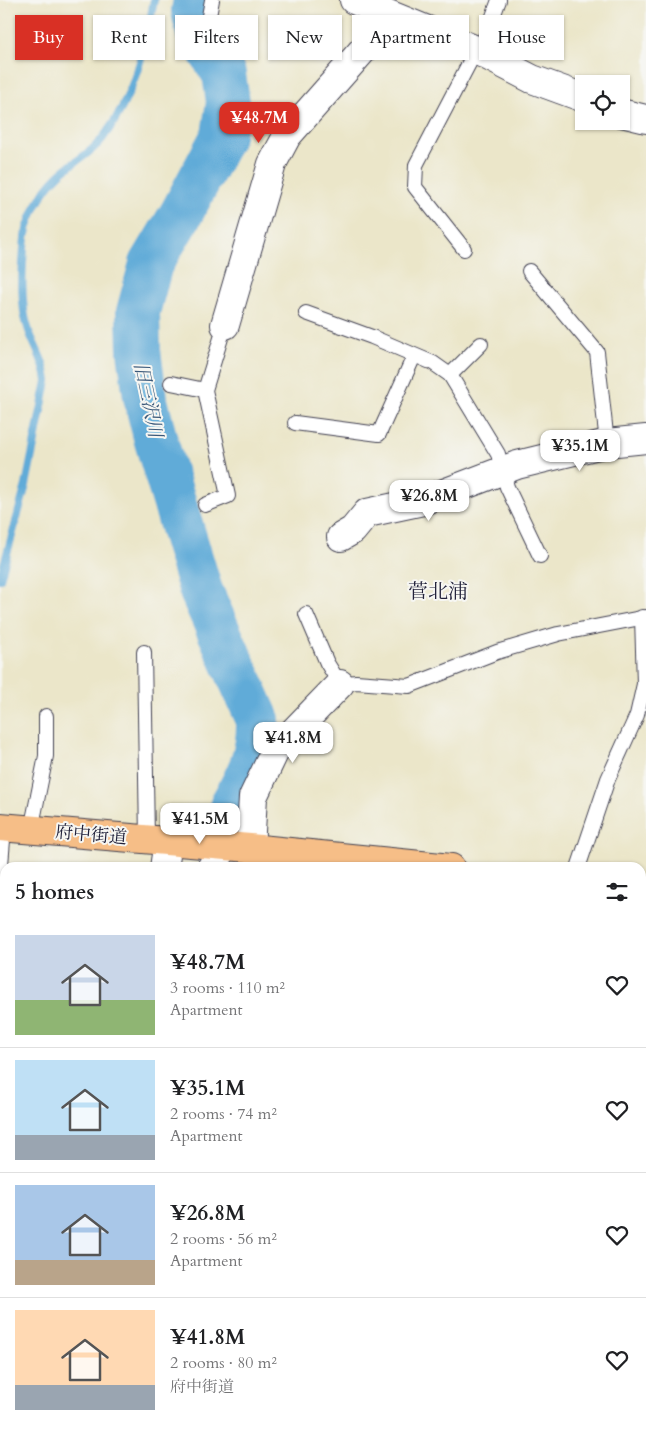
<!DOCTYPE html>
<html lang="en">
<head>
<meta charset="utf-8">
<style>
	body { margin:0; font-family:Cardo,"Noto Serif JP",serif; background:#f6f6f6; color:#202124; height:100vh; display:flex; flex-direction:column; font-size:19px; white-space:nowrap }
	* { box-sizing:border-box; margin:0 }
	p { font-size:16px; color:#757577 }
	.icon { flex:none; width:28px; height:28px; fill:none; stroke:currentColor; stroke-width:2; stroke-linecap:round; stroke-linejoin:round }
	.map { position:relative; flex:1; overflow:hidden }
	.drawer { position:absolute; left:0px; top:862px; width:646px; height:571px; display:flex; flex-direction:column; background:#fff; border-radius:15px 15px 0 0; box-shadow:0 1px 4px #0004 }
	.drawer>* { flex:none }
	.top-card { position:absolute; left:15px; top:15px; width:616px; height:45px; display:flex; gap:10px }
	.controls { position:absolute; left:575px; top:75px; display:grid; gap:10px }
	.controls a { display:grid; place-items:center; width:55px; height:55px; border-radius:0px; background:#fff; box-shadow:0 1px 4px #0004; font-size:25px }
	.price { position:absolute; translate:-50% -42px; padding:0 11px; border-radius:10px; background:#fff; color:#222; font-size:16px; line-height:32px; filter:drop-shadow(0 1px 2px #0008) }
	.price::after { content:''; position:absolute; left:50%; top:30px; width:15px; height:11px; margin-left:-8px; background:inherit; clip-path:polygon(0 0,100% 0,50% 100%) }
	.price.selected { background:#d93025; color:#fff }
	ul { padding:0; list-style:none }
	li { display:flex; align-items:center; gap:15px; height:125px; padding:0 15px }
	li+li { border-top:1px solid #e0e0e0 }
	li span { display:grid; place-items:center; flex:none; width:140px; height:100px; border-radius:0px; color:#555 }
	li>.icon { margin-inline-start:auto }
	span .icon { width:60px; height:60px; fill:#fffc; stroke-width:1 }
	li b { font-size:21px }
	h2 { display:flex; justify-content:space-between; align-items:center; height:60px; padding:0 15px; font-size:21px }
	.tag { padding:0 18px; border-radius:0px; background:#fff; box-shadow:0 1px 4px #0004; font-size:18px; line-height:45px }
	.tag.selected { background:#d93025; color:#fff }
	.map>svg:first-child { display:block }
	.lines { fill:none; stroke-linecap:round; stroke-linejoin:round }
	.stream { stroke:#60abd8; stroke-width:8 }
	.river { stroke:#60abd8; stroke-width:44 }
	.service-casing { stroke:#403f50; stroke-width:16 }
	.minor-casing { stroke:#403f50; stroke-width:30 }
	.primary-casing { stroke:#403f50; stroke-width:30 }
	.service { stroke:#fff; stroke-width:14 }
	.minor { stroke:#fff; stroke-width:28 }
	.primary { stroke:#f6be87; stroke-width:28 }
	.labels { text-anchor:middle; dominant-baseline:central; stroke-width:4; stroke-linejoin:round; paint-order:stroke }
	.street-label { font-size:18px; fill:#22223b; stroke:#f6f6f2 }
	.water-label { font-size:19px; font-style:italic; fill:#3b597a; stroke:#f6f6f2 }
	.quarter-label { font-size:20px; fill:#22223b; stroke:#f6f6f2 }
</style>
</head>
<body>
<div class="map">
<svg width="646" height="1433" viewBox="0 0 646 1433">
	<rect width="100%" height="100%" fill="#f6f6f2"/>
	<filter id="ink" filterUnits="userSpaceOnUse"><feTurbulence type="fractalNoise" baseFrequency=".02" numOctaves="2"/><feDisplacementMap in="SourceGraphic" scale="10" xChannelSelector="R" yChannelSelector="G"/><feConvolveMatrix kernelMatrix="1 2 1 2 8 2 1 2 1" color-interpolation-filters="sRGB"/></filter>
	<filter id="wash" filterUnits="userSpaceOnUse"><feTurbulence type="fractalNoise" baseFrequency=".0096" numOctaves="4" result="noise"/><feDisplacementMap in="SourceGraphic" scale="20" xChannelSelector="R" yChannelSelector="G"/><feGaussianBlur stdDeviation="1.12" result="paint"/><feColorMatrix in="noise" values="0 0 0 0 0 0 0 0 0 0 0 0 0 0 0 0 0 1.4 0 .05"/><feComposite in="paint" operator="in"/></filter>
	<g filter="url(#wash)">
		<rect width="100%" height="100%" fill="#ebe6c9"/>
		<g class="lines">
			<path class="stream" d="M0,579L26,485L47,381C45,361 34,347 28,328C20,305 22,272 24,248C25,223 41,191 60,174C74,161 91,154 103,138C134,97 145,49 154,0"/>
			<g class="river">
				<path d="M195,0L193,11L198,33L224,74L228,102L223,135L181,214L151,264L138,312L139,351L145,397L156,441L201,591L258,720C259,755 248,775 232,804"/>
				<path d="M0,1108L5,1105"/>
			</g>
		</g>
	</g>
	<g filter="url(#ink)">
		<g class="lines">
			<defs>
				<g id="service">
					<path d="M212,0L209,16L225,48"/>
					<path d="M480,52L499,0"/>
					<path d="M464,249L415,187L416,165L476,50"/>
					<path d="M529,271L597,352L607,443"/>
					<path d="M306,313L372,337L433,363L450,375L498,454L507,487L540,556"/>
					<path d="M450,375L481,344"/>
					<path d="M171,383L205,390"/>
					<path d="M295,423L379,434L414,356"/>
					<path d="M205,505L228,496L205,390L225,325"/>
					<path d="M306,614L327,663L340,684L356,682L409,686L497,652L558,634L646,617"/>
					<path d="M144,652L147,839"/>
					<path d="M31,830L46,756V716"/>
					<path d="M578,868L608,779L637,715L644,684L642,617"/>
					<path d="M0,877L4,828"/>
					<path d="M262,1429L263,1433"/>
					<path d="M340,1429V1433"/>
					<path d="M436,1429L437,1433"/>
					<path d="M112,1433L118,1429"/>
				</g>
				<g id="minor">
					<path d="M354,0L476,50L532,79L584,98"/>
					<path d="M621,113L646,119"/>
					<path d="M225,325L272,164L287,136L392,17"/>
					<path d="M341,537L353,530L367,513L423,501L517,465L607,443L646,439"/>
					<path d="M250,848L253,797L275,751L340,684"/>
					<path d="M164,868L168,841"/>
					<path d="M211,868L225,846"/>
					<path d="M0,1091L5,1088"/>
					<path d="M0,1175L5,1180"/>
					<path d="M0,1343L5,1320"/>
					<path d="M641,1357H646"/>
					<path d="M174,1433L182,1429"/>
				</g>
				<g id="primary">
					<path d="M0,827L250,848L451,868"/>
					<path d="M641,896L646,897"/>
				</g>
			</defs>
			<use href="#service" class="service-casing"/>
			<use href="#minor" class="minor-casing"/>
			<use href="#primary" class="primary-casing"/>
			<use href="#service" class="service"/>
			<use href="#minor" class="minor"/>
			<use href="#primary" class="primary"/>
		</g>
	</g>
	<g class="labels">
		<g class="street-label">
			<text transform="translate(91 835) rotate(5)">府中街道</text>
		</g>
		<g class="water-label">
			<text transform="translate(148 400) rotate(78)">旧三沢川</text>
		</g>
		<g class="quarter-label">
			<text x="438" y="591">菅北浦</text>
		</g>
	</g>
</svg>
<div class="controls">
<a><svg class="icon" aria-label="locate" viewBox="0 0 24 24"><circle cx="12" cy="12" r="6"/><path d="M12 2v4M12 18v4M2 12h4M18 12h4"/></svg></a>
</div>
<b class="price selected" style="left:259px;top:144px">¥48.7M</b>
<b class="price" style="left:580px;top:472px">¥35.1M</b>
<b class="price" style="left:429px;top:522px">¥26.8M</b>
<b class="price" style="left:293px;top:764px">¥41.8M</b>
<b class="price" style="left:200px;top:845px">¥41.5M</b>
<div class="top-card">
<a class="tag selected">Buy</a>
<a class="tag">Rent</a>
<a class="tag">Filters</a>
<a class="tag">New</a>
<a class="tag">Apartment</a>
<a class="tag">House</a>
</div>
<section class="drawer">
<h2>5 homes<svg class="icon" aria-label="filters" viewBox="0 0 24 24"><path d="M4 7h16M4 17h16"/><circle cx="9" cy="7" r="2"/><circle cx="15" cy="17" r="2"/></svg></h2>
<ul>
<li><span style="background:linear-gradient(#c9d6e8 65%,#8fb573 0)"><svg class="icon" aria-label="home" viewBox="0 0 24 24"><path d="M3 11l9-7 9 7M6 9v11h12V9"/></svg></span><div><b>¥48.7M</b><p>3 rooms · 110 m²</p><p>Apartment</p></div><svg class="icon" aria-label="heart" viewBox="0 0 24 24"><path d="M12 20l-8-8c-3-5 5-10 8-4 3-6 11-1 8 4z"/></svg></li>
<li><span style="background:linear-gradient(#bfe0f5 75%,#9aa5b1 0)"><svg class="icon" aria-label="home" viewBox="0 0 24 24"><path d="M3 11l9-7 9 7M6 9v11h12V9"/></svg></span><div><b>¥35.1M</b><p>2 rooms · 74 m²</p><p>Apartment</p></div><svg class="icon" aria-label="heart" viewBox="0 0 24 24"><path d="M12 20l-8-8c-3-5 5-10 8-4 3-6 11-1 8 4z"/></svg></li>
<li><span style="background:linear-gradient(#a9c7e8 75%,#b9a48a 0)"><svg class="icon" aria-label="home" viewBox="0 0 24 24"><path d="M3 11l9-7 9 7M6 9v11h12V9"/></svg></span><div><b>¥26.8M</b><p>2 rooms · 56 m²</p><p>Apartment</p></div><svg class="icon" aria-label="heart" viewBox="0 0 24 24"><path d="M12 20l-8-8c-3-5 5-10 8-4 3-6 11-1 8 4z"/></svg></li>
<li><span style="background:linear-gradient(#ffd9b3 75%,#9aa5b1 0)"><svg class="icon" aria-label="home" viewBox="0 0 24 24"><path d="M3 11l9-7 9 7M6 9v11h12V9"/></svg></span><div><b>¥41.8M</b><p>2 rooms · 80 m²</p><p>府中街道</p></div><svg class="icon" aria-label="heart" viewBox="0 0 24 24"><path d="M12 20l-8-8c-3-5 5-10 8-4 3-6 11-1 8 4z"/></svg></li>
</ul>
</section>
</div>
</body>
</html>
